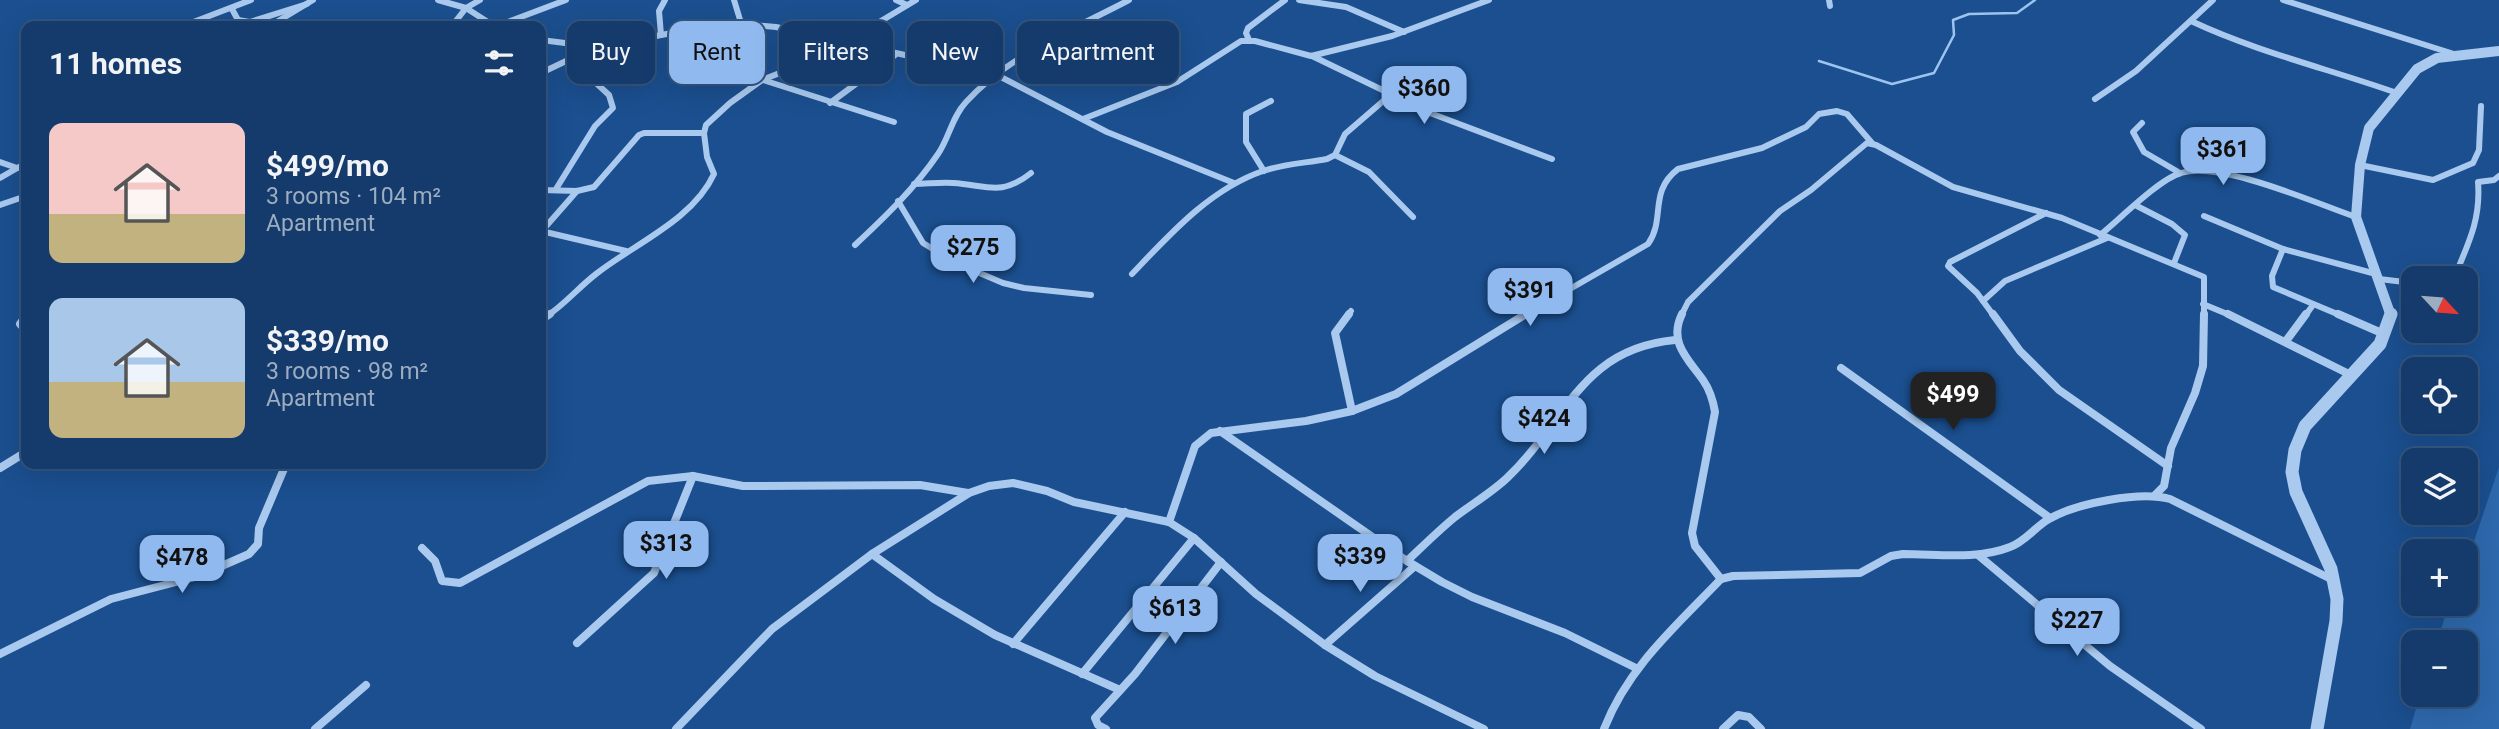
<!DOCTYPE html>
<html lang="en">
<head>
<meta charset="utf-8">
<style>
	body { margin:0; font-family:Roboto,sans-serif; background:#214673; color:#f1f3f6; height:100vh; display:flex; flex-direction:column; font-size:26px; white-space:nowrap }
	* { box-sizing:border-box; margin:0 }
	p { font-size:23px; color:#9dadc1 }
	.icon { flex:none; width:38px; height:38px; fill:none; stroke:currentColor; stroke-width:2; stroke-linecap:round; stroke-linejoin:round }
	.map { position:relative; flex:1; overflow:hidden }
	.details { position:absolute; left:21px; top:21px; width:525px; height:448px; display:flex; flex-direction:column; background:#143b6b; border-radius:14px; box-shadow:0 7px 28px #0002,0 0 0 2px #33557e }
	.details>* { flex:none }
	.top-card { position:absolute; left:567px; top:21px; width:665px; height:63px; display:flex; gap:14px }
	.needle { width:46px; rotate:116deg }
	.buttons { position:absolute; left:2401px; top:266px; display:grid; gap:14px }
	.buttons a { display:grid; place-items:center; width:77px; height:77px; border-radius:14px; background:#143b6b; box-shadow:0 7px 28px #0002,0 0 0 2px #33557e; font-size:35px }
	.price { position:absolute; translate:-50% -60px; padding:0 16px; border-radius:14px; background:#90b9f0; color:#111; font-size:23px; line-height:46px; filter:drop-shadow(0 2px 4px #0008) }
	.price::after { content:''; position:absolute; left:50%; top:42px; width:21px; height:16px; margin-left:-10px; background:inherit; clip-path:polygon(0 0,100% 0,50% 100%) }
	.price.current { background:#222; color:#fff }
	ul { padding:0; list-style:none }
	li { display:flex; align-items:center; gap:21px; height:175px; padding:0 28px }
	li span { display:grid; place-items:center; flex:none; width:196px; height:140px; border-radius:14px; color:#555 }
	li>.icon { margin-inline-start:auto }
	span .icon { width:84px; height:84px; fill:#fffc; stroke-width:1 }
	li b { font-size:30px }
	h2 { display:flex; justify-content:space-between; align-items:center; height:84px; padding:0 28px; font-size:30px }
	.tag { padding:0 24px; border-radius:14px; background:#143b6b; box-shadow:0 7px 28px #0002,0 0 0 2px #33557e; font-size:24px; line-height:63px }
	.tag.current { background:#90b9f0; color:#111 }
	.map>svg:first-child { display:block }
	.green { fill:#2e69ad }
	.lines { fill:none; stroke-linecap:round; stroke-linejoin:round }
	.stream { stroke:#9cc4f0; stroke-width:2.5 }
	.minor-far1 { stroke:#a9c9ee; stroke-width:6 }
	.minor { stroke:#a9c9ee; stroke-width:8 }
	.tertiary-far1 { stroke:#a9c9ee; stroke-width:10 }
	.tertiary { stroke:#a9c9ee; stroke-width:13 }
</style>
</head>
<body>
<div class="map">
<svg width="2499" height="729" viewBox="0 0 2499 729">
	<rect width="100%" height="100%" fill="#1b4f8f"/>
	<path class="green" d="M2499,467V729H2410L2420,695H2466V642H2437L2449,604H2466V565Z"/>
	<g class="lines">
		<path class="stream" d="M1819,61L1892,84L1934,73L1954,35L1953,20L1969,14L2017,13L2035,0"/>
		<g class="minor-far1">
			<path d="M438,0L466,8L494,26"/>
			<path d="M734,0L741,23"/>
			<path d="M896,0L907,5"/>
			<path d="M1299,0L1346,7L1404,32"/>
			<path d="M1829,0L1830,6"/>
			<path d="M2283,0L2454,54"/>
			<path d="M232,9L238,20L250,22L307,4"/>
			<path d="M2191,21C2257,52 2329,69 2397,93"/>
			<path d="M183,26L251,0"/>
			<path d="M270,26L313,0"/>
			<path d="M452,26L466,8L480,0"/>
			<path d="M497,26L566,0"/>
			<path d="M661,35L659,11L665,0"/>
			<path d="M541,40L573,44L587,51"/>
			<path d="M1249,40L1246,33L1248,28L1285,0"/>
			<path d="M1312,56L1430,113L1552,159"/>
			<path d="M541,73L587,51L661,35L729,23L776,27L997,75L1107,132L1234,183"/>
			<path d="M763,80L894,122"/>
			<path d="M2095,99L2136,71L2213,0"/>
			<path d="M830,103L895,55"/>
			<path d="M1083,119L1177,82L1241,41H1255L1311,56L1392,36L1489,0"/>
			<path d="M2142,123L2133,132L2144,152L2180,173"/>
			<path d="M1335,155L1369,172L1413,217"/>
			<path d="M0,162L17,168"/>
			<path d="M2360,165L2433,180L2473,163L2479,150L2481,106"/>
			<path d="M1264,171L1246,142V114L1271,101"/>
			<path d="M0,178L26,163"/>
			<path d="M914,184C927,184 940,182 953,183C987,185 1001,197 1031,173"/>
			<path d="M556,189L595,126L613,108L609,95L596,83L580,54"/>
			<path d="M541,190L577,191L594,187L639,135L644,133H704"/>
			<path d="M898,201L923,243L956,263L1003,283L1024,288L1091,295"/>
			<path d="M0,205L26,196"/>
			<path d="M2137,206L2172,224L2185,235L2174,263"/>
			<path d="M2204,216L2283,249L2376,274"/>
			<path d="M541,231L626,251"/>
			<path d="M541,232L577,191"/>
			<path d="M2100,235C2119,220 2159,179 2181,173C2221,161 2315,203 2356,217"/>
			<path d="M855,245C885,217 915,188 938,154C949,138 952,117 966,102C1009,55 1074,29 1129,0"/>
			<path d="M2283,249L2272,276L2273,287L2342,316"/>
			<path d="M1132,274C1169,235 1210,189 1263,171C1283,164 1306,163 1327,159L1335,155L1345,134L1389,96"/>
			<path d="M2454,278C2468,244 2481,220 2478,182L2494,180L2499,176"/>
			<path d="M2379,279L2413,283"/>
			<path d="M1983,301L2005,281L2107,238"/>
			<path d="M2203,304L2232,316"/>
			<path d="M547,316C565,304 579,287 596,274C634,244 693,220 714,174L707,157L704,133L706,125L730,103L762,80L823,56L916,0"/>
			<path d="M1347,316L1351,311"/>
			<path d="M1523,316L1648,244C1666,219 1648,192 1678,169L1762,148L1806,127L1819,114L1837,111L1847,114L1872,143"/>
			<path d="M1681,316L1688,302L1780,211L1811,190L1867,143L1876,145L1953,187L2062,218L2204,277V316"/>
			<path d="M1994,316L1977,293L1948,266L1950,262L2046,213"/>
			<path d="M2305,316L2313,305"/>
		</g>
		<g class="minor">
			<path d="M1349,314L1335,333L1352,411"/>
			<path d="M1682,314C1668,342 1688,359 1703,380C1710,390 1713,400 1715,412L1692,533L1695,546L1721,579"/>
			<path d="M1993,314L2020,351L2059,390L2168,466"/>
			<path d="M2228,314L2351,375"/>
			<path d="M2338,314L2384,334"/>
			<path d="M26,316L20,324L26,331"/>
			<path d="M541,320L550,314"/>
			<path d="M2286,341L2306,314"/>
			<path d="M1841,368L2050,518"/>
			<path d="M1220,431L1407,561L1442,582L1472,597L1565,633L1636,668"/>
			<path d="M0,468L26,452"/>
			<path d="M2155,495L2164,486L2171,448L2195,393L2203,366L2204,314"/>
			<path d="M1169,522L1195,446L1211,433L1306,421L1352,411L1396,394L1526,314"/>
			<path d="M422,548L435,561L442,581L460,583L648,481L693,476L743,486L920,485L968,493"/>
			<path d="M872,554L934,599L995,635L1120,690"/>
			<path d="M1978,555L2110,666L2201,729"/>
			<path d="M1407,561C1423,546 1438,531 1455,517C1472,504 1491,493 1507,478C1567,421 1580,349 1675,340"/>
			<path d="M577,643L654,573L693,476"/>
			<path d="M1013,644L1125,512"/>
			<path d="M1325,645L1415,566"/>
			<path d="M0,654L111,599L199,576L249,554L258,544L259,528L286,464"/>
			<path d="M1082,674L1194,538"/>
			<path d="M315,729L366,685"/>
			<path d="M676,729L772,629L872,554L969,493L989,486L1013,483L1047,491L1074,502L1169,522L1194,538L1256,594L1325,645L1375,676L1484,729"/>
			<path d="M1106,729L1098,725L1095,718L1135,674L1221,562"/>
			<path d="M1604,729C1628,667 1676,626 1721,579L1733,576L1860,573L1891,556L1903,554C1938,554 1977,560 2010,547C2025,542 2036,526 2049,519C2077,503 2140,491 2170,499L2333,580"/>
			<path d="M1723,729L1738,715L1749,717L1761,729"/>
		</g>
		<path class="tertiary-far1" d="M2391,316L2356,217L2360,165L2369,128L2417,69L2437,58L2499,51"/>
		<path class="tertiary" d="M2317,729L2336,621L2337,599L2331,569L2296,492L2292,472L2295,450L2305,426L2380,344L2391,314"/>
	</g>
</svg>
<div class="buttons">
<a><svg class="needle" viewBox="-14 -14 28 28"><path d="M0-13l5 13h-10z" fill="#e53935"/><path d="M0 13l5-13h-10z" fill="#9dadc1"/></svg></a>
<a><svg class="icon" aria-label="locate" viewBox="0 0 24 24"><circle cx="12" cy="12" r="6"/><path d="M12 2v4M12 18v4M2 12h4M18 12h4"/></svg></a>
<a><svg class="icon" aria-label="layers" viewBox="0 0 24 24"><path d="M12 4l9 5-9 5-9-5zM3 14l9 5 9-5"/></svg></a>
<a>+</a>
<a>−</a>
</div>
<b class="price" style="left:1424px;top:126px">$360</b>
<b class="price" style="left:2223px;top:187px">$361</b>
<b class="price" style="left:973px;top:285px">$275</b>
<b class="price" style="left:1530px;top:328px">$391</b>
<b class="price current" style="left:1953px;top:432px">$499</b>
<b class="price" style="left:1544px;top:456px">$424</b>
<b class="price" style="left:666px;top:581px">$313</b>
<b class="price" style="left:1360px;top:594px">$339</b>
<b class="price" style="left:182px;top:595px">$478</b>
<b class="price" style="left:1175px;top:646px">$613</b>
<b class="price" style="left:2077px;top:658px">$227</b>
<div class="top-card">
<a class="tag">Buy</a>
<a class="tag current">Rent</a>
<a class="tag">Filters</a>
<a class="tag">New</a>
<a class="tag">Apartment</a>
</div>
<section class="details">
<h2>11 homes<svg class="icon" aria-label="filters" viewBox="0 0 24 24"><path d="M4 7h16M4 17h16"/><circle cx="9" cy="7" r="2"/><circle cx="15" cy="17" r="2"/></svg></h2>
<ul>
<li><span style="background:linear-gradient(#f6c9c9 65%,#c2b280 0)"><svg class="icon" aria-label="home" viewBox="0 0 24 24"><path d="M3 11l9-7 9 7M6 9v11h12V9"/></svg></span><div><b>$499/mo</b><p>3 rooms · 104 m²</p><p>Apartment</p></div></li>
<li><span style="background:linear-gradient(#a9c7e8 60%,#c2b280 0)"><svg class="icon" aria-label="home" viewBox="0 0 24 24"><path d="M3 11l9-7 9 7M6 9v11h12V9"/></svg></span><div><b>$339/mo</b><p>3 rooms · 98 m²</p><p>Apartment</p></div></li>
</ul>
</section>
</div>
</body>
</html>
